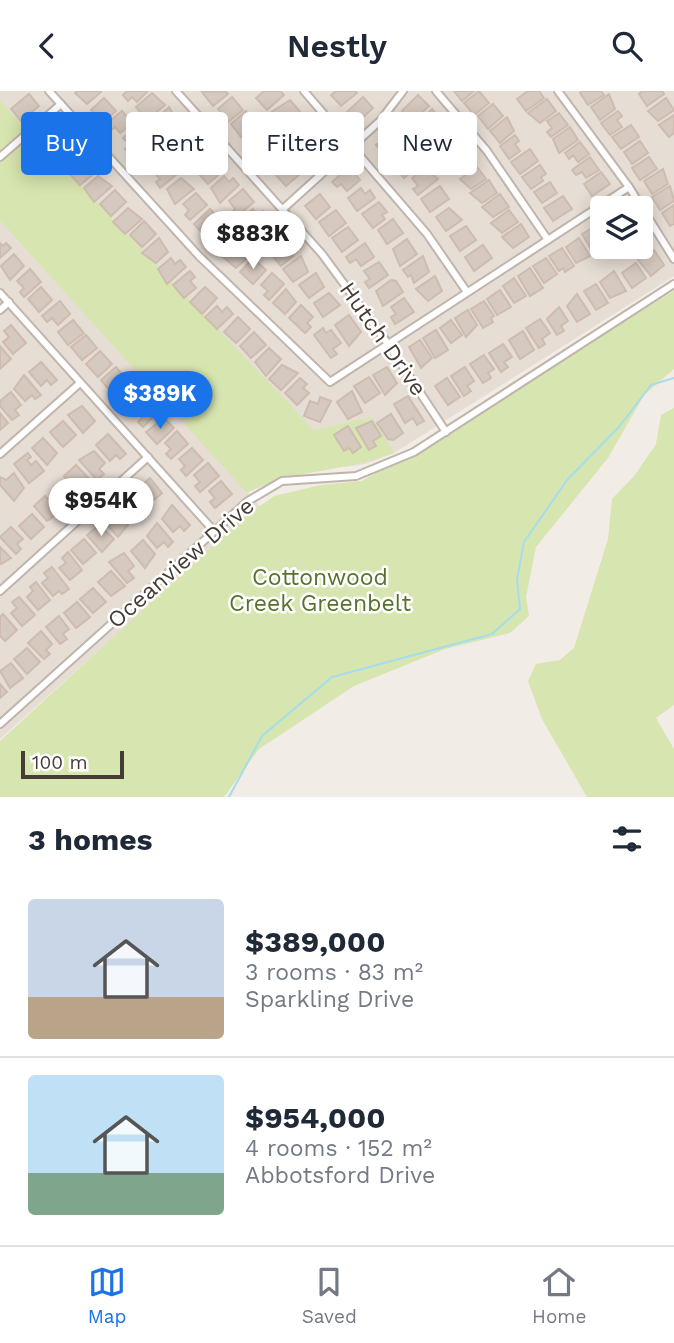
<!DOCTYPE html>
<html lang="en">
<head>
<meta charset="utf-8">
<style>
	body { margin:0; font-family:"Work Sans",sans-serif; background:#f2f2f3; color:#1f2937; height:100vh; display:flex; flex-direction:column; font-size:26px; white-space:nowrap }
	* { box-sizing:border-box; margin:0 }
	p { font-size:23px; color:#747a83 }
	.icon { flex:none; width:38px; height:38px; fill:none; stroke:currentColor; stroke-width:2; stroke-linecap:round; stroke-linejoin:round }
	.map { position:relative; height:706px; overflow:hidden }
	.details { display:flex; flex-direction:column; background:#fff; flex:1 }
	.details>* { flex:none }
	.banner { position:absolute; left:21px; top:21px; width:634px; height:63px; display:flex; gap:14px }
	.fabs { position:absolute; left:590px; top:105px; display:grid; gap:14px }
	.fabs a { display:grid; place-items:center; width:63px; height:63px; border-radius:7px; background:#fff; box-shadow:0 4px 18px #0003; font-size:35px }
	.scale { position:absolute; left:21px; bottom:18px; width:103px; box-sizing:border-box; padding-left:7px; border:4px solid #453c36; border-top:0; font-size:19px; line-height:24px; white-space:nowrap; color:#453c36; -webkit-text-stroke:5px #fff; paint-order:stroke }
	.price { position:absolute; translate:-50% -60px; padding:0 16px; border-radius:24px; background:#fff; color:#222; font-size:23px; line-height:46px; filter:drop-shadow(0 2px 4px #0008) }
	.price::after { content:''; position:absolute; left:50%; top:42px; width:21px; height:16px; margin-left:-10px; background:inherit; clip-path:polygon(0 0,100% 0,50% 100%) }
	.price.active { background:#1a73e8; color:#fff }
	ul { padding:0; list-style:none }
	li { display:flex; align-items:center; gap:21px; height:175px; padding:0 28px }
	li+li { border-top:2px solid #e0e1e3 }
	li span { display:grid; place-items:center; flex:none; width:196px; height:140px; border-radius:7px; color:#555 }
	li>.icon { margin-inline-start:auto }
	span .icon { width:84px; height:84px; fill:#fffc; stroke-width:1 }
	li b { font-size:30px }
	h2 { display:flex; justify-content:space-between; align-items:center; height:84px; padding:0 28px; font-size:30px }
	.tag { padding:0 24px; border-radius:7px; background:#fff; box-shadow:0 4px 18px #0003; font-size:24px; line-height:63px }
	.tag.active { background:#1a73e8; color:#fff }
	header { display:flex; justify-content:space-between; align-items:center; height:91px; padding:0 28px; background:#fff; font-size:32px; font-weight:600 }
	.dock { display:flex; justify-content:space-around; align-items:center; height:98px; border-top:2px solid #e0e1e3; background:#fff; font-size:19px; color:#747a83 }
	.dock a { display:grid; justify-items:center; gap:4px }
	.dock .active { color:#1a73e8 }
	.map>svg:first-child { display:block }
	.residential { fill:#e6ddd4; fill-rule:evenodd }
	.green { fill:#d7e5b0 }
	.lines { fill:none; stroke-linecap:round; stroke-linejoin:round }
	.stream { stroke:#a5ddec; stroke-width:2 }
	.building { fill:#d6c9bf; stroke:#cebcb0; stroke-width:2 }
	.minor-casing { stroke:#c0b5ac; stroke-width:10 }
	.minor { stroke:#fff; stroke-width:6 }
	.labels { text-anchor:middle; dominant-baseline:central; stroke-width:5; stroke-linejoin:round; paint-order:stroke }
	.street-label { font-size:23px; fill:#453c36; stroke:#fff }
	.park-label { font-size:23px; fill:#55732c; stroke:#fff }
</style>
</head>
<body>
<header><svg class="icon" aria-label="back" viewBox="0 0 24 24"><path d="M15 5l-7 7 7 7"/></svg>Nestly<svg class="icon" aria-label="search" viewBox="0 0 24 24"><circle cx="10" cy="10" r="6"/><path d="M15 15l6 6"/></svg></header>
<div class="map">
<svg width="674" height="706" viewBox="0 0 674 706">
	<rect width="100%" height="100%" fill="#f2ece6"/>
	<g class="residential">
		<path d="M0,0H674V185L394,362L365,373L345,376L174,207L0,14ZM602,117H640V156H602Z"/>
		<path d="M0,130L260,415L0,648Z"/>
	</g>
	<g class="green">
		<path d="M0,10L314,339L372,326L394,362C344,381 295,378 247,402L0,130Z"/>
		<path d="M674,200V278L644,304L608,367L536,456L526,506L529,525L510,542L445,558L354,595L259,658L224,706H0V650L242,428L274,405L321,394L362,390Z"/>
		<path d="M674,317V614L656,627L674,658V706H587L542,628L528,590L536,573L560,569L574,557L608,448L612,408L635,384L656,353L661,324Z"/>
	</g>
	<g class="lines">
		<path class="stream" d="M229,706L262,645L332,586L492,543L520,518L517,488L524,451L567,389L619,336L651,294L674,287"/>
	</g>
	<g class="building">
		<path d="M77,0H100L101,1L87,13L75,2Z"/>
		<path d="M127,0H148L137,11L132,6L128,10L123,4Z"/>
		<path d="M225,0L228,3L213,15L202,1Z"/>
		<path d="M264,0H280L284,4L267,19L256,7Z"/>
		<path d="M336,0H355L357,2L341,15L331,4Z"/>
		<path d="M454,0H474L462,10Z"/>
		<path d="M479,0L489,12L474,24L464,12Z"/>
		<path d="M528,0H539L544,7L526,20L517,8Z"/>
		<path d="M582,0H601L604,4L588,14L580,2Z"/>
		<path d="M642,0H662L664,3L647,15L639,3Z"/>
		<path d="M152,2L165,14L147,29L136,16Z"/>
		<path d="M29,3L39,15L21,30L11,18Z"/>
		<path d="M609,3L615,18L600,29L591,16Z"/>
		<path d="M418,4L429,15L414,29L402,20Z"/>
		<path d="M232,6L243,19L228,31L218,18Z"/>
		<path d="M363,6L373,17L357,32L347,21Z"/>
		<path d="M104,7L116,20L102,32L91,19Z"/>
		<path d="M666,7L674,19L658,30L648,20Z"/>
		<path d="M547,8L556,20L540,32L528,22Z"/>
		<path d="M290,9L301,22L281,35L270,22Z"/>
		<path d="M493,13L503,25L488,38L478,25Z"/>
		<path d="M169,16L177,30L164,42L151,32Z"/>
		<path d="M432,18L442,30L424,44L416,35Z"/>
		<path d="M122,20L132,32L120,42L115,36L109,41L104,35Z"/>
		<path d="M246,20L257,34L241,46L231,33Z"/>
		<path d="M618,20L622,25L617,29L622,36L610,44L601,32Z"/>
		<path d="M559,22L568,34L551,46L547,41L552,37L547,30Z"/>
		<path d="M674,24V42L669,46L659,34Z"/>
		<path d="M507,26L514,40L500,52L490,40Z"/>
		<path d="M301,29L306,35L310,32L316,39L298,53L288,40Z"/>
		<path d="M445,32L454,44L440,54L437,51L433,54L427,45Z"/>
		<path d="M57,33L68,46L55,58L43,46Z"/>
		<path d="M182,33L193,46L178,59L167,46Z"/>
		<path d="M631,34L639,46L621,58L612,46Z"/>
		<path d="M136,36L147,48L130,64L125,58L130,54L123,47Z"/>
		<path d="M262,36L272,49L256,63L245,50Z"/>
		<path d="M570,36L578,49L559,62L553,48Z"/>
		<path d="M395,41L406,54L389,69L376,54Z"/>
		<path d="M319,43L325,49L320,53L324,57L310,69L303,56Z"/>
		<path d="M515,44L519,50L515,53L520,60L509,68L500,55Z"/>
		<path d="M456,46L464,58L447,71L438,59Z"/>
		<path d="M71,48L81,62L67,75L56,62Z"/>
		<path d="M198,49L206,64L191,76L180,64Z"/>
		<path d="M640,50L648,62L632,73L624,61Z"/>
		<path d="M155,51L164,66L146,81L141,75L146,71L140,64Z"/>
		<path d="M278,51L289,65L274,77L269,76L261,66Z"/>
		<path d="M580,51L589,63L578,71L573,64L569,68L565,62Z"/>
		<path d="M530,58L538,70L520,83L511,71Z"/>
		<path d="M467,60L476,73L462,83L457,77L452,80L448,74Z"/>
		<path d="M411,61L421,73L404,87L399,81L404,77L398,70Z"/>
		<path d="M590,66L599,79L586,87L582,81L576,84L572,79Z"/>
		<path d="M649,66L657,78L640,89L632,77Z"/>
		<path d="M83,70L89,76L93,73L98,79L80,94L69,82Z"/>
		<path d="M167,70L177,83L160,97L156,91L160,88L154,81Z"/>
		<path d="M209,70L224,79L208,93L197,81Z"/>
		<path d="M289,70L300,83L286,95L275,83Z"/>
		<path d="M540,74L546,83L541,86L543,90L531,98L522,86Z"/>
		<path d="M349,76L360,89L347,100L341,93L337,96L332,91Z"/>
		<path d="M477,76L486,88L471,98L460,88Z"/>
		<path d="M425,77L438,88L418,104L413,98L418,95L412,87Z"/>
		<path d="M663,78L668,93L652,103L644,90Z"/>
		<path d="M601,81L610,93L592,105L584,93Z"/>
		<path d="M98,85L112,95L94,111L84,97Z"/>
		<path d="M224,85L229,91L233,87L239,94L220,112L211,97Z"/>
		<path d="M181,87L194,98L175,113L167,98Z"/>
		<path d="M489,89L497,102L482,112L470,102Z"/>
		<path d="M550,91L557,102L542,112L534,101Z"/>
		<path d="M440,95L449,108L430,121L421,108Z"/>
		<path d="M670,95L674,110L660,119L652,106Z"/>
		<path d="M361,97L365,103L370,99L375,107L357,120L348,107Z"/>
		<path d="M243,98L254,111L236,126L232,121L235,118L229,110Z"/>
		<path d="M115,99L126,111L111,125L100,113Z"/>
		<path d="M196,102L207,114L190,129L185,124L189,119L183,113Z"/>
		<path d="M320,103L330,116L316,128L305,115Z"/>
		<path d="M500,103L509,116L493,126L482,116Z"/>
		<path d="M563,105L572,118L553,130L544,117Z"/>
		<path d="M379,111L387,121L382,124L385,128L373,137L362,123Z"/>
		<path d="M674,114V133L670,135L662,122Z"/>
		<path d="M128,117L142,128L125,143L113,131Z"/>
		<path d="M449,117L462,129L446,140L436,126Z"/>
		<path d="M210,118L221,130L205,145L194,133Z"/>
		<path d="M253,118L258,124L263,120L268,127L251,141L238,131Z"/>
		<path d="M336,119L346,132L329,145L319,131Z"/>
		<path d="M509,119L518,131L502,142L491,132Z"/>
		<path d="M393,128L403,142L387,153L378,139Z"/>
		<path d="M144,130L156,143L142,156L130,144Z"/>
		<path d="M273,131L283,145L270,155L266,151L263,154L256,145Z"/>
		<path d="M521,133L529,146L513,157L502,146Z"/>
		<path d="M226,135L237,148L220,162L209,149Z"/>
		<path d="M466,135L476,149L460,160L450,145Z"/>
		<path d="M348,136L358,149L342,161L332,147Z"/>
		<path d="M594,136L602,148V155L599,157L597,154L591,158L582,143Z"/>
		<path d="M159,147L168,161L156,172L142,162Z"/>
		<path d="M579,147L590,165L576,172L566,156Z"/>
		<path d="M287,148L292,154L288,158L293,165L281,175L270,162Z"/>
		<path d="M407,148L417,163L400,175L393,158Z"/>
		<path d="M0,152L3,155L6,152L11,157L0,167Z"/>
		<path d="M237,152L249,165L236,177L222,165Z"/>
		<path d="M365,152L374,166L361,175L356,168L350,172L346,166Z"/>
		<path d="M483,154L492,167L474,180L465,166Z"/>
		<path d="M562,157L574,175L565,181L563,177L559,180L549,165Z"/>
		<path d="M654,159L664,174L651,185L636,166Z"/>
		<path d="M14,163L24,175L10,189L1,175Z"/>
		<path d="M301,165L308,181L293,191L283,178Z"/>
		<path d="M423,165L429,181L414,192L411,184L408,186L403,179Z"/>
		<path d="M171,167L175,173L180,169L186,176L167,193L158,178Z"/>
		<path d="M253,167L266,179L253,193L240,181Z"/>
		<path d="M546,167L557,183L544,192L533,175Z"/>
		<path d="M379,171L388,184L369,197L365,191L370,188L364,180Z"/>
		<path d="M636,172L646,187L632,197L622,182Z"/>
		<path d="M530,177L543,197L530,205L518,185Z"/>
		<path d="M30,178L41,191L24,206L20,201L24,197L17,190Z"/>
		<path d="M190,180L195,186L190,190L196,197L184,207L173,194Z"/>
		<path d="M614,180L626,200L610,207L600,191Z"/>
		<path d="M272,182L284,193L269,209L264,204L268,200L261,194Z"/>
		<path d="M316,182L324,196L309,207L299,194Z"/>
		<path d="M435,185L442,200L428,210L416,198Z"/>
		<path d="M514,187L526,205L514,212L503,195Z"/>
		<path d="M391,189L396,190L403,201L383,215L376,200Z"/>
		<path d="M596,193L608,212L596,219L584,200Z"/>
		<path d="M41,196L52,209L39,221L28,208Z"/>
		<path d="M205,196L217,207L202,223L190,211Z"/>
		<path d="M286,198L296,211L285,223L273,212Z"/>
		<path d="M500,199L511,216L497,224L487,208Z"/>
		<path d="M329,202L340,214L323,226L314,212Z"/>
		<path d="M577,203L590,223L577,231L567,215Z"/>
		<path d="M404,207L414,221L395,233L391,226L396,223L391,216Z"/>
		<path d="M60,210L70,223L58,234L52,227L47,231L42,225Z"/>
		<path d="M484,210L494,225L491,227L493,231L483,237L471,218Z"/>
		<path d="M301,214L313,226L307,232L311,236L305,242L289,227Z"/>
		<path d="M217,215L222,221L227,216L233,223L217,238L205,226Z"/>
		<path d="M559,216L568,230L561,235L564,240L557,244L547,228Z"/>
		<path d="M468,219L477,234L466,246L455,227Z"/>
		<path d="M349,224L361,241L349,255L335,234Z"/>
		<path d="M238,226L250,238L236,252L224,241Z"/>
		<path d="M540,228L550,242L542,248L545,253L539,257L526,237Z"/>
		<path d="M73,229L84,242L68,254L58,241Z"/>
		<path d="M451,229L462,244L451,252L440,237Z"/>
		<path d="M11,234L26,252L13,263L3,251L9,246L4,240Z"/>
		<path d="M323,237L326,242L331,239L341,252L333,258L337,263L331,267L314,244Z"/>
		<path d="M436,239L448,259L435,267L423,247Z"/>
		<path d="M523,240L534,259L520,268L509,249Z"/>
		<path d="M254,241L266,254L251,267L240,255Z"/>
		<path d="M86,244L97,257L82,269L71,256Z"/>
		<path d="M420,249L432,267L421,277L409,256Z"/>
		<path d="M503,253L512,266L504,271L508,276L501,281L489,262Z"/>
		<path d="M0,255L11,268L0,278Z"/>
		<path d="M269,257L281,268L266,285L255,271Z"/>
		<path d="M100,260L112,273L98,286L86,273Z"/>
		<path d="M484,264L494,278L488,282L491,287L483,292L470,273Z"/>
		<path d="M41,271L57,289L51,294L47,289L41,295L29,281Z"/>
		<path d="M282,274L298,282L281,299L269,288Z"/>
		<path d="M116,276L127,289L112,302L101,289Z"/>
		<path d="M387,276L397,292L385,304L373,284Z"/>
		<path d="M465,276L474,290L467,295L471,300L464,305L451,285Z"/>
		<path d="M24,284L41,304L35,308L32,304L25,310L14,298Z"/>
		<path d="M369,286L380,302L365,312L354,295Z"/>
		<path d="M300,287L307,293L303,297L309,302L297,314L285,302Z"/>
		<path d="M447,287L460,306L448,314L435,295Z"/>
		<path d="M133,293L144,305L127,320L122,314L127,310L122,304Z"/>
		<path d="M352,300L362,321L348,328L337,311Z"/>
		<path d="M11,301L21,314L15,319L19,324L12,329L0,315V310Z"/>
		<path d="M408,305L424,330L417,334L413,327L405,332L394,313Z"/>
		<path d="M320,306L331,310L320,331L304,325L310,310L318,313Z"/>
		<path d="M149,308L160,319L143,336L138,331L142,327L136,321Z"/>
		<path d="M82,315L95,330L83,342L68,324Z"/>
		<path d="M0,322L8,332L0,339Z"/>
		<path d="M391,323L403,342L393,349L388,348L377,332Z"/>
		<path d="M164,327L174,337L157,353L146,341Z"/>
		<path d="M63,330L76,344L63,356L50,341Z"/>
		<path d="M372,330L381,345L373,350L376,355L369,359L356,337Z"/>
		<path d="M348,335L361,356L353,362L349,357L344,360L334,344Z"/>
		<path d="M177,340L188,353L171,368L166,363L171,358L165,352Z"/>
		<path d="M108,343L126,363L120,368L116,364L110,370L96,354Z"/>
		<path d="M43,347L57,362L47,374L32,357Z"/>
		<path d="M192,357L203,369L186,385L181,379L185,375L179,368Z"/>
		<path d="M94,360L105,372L99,378L104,383L97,389L79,369Z"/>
		<path d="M28,362L31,366L27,369L31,374L36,370L44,380L29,392L14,373Z"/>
		<path d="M208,372L219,385L200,401L195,395L200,391L194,384Z"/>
		<path d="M76,374L93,392L87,397L81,391L74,397L64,385Z"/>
		<path d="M14,382L24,397L14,410L0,394V386L6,389Z"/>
		<path d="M150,387L162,402L149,413L136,399Z"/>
		<path d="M221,390L232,403L215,417L210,411L215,407L209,400Z"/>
		<path d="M63,391L76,407L64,418L51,402Z"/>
		<path d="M133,403L145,418L132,429L120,415Z"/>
		<path d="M45,405L60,421L47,430L34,415Z"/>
		<path d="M172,414L190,434L184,440L180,435L173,441L162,428Z"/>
		<path d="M116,421L128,434L118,446L103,429Z"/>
		<path d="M32,423L44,436L31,448L19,435Z"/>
		<path d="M157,432L173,451L168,456L164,451L157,457L147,445Z"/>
		<path d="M99,434L114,448L102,461L87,444Z"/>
		<path d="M11,436L23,448L17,453L21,458L16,463L0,446Z"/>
		<path d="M84,448L96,462L83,473L71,459Z"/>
		<path d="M143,449L155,463L145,477L131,460Z"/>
		<path d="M0,456L11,467L1,473L0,471Z"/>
		<path d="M68,461L82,479L70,489L59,477L66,472L62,467Z"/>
		<path d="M124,462L134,475L128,480L134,487L127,492L109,471Z"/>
		<path d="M52,476L69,498L62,503L59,500L53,505L42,492L48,487L44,482Z"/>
		<path d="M111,480L125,495L111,505L98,491Z"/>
		<path d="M36,491L50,509L38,519L27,506L33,500L30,496Z"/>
		<path d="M93,497L106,511L93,522L80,508Z"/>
		<path d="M19,506L35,524L22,535L11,522L17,517L12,511Z"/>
		<path d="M77,511L90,526L76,537L64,522Z"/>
		<path d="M3,523L17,539L5,550L0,545V526Z"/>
		<path d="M59,525L69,538L63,543L67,548L60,553L46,536Z"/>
		<path d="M41,540L52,553L46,559L50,563L44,568L28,552Z"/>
		<path d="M27,557L40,571L27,583L14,568Z"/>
		<path d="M11,572L23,587L10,597L0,580Z"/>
		<path d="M0,593L7,601L0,607Z"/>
	</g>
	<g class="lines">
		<defs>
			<g id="minor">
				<path d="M49,0L199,165L330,291L629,96"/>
				<path d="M176,0L322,163L388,253L446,341"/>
				<path d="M304,0L427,143L467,201"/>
				<path d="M436,0L487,60L548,149"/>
				<path d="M558,0L629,96L674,168"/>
				<path d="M0,66L61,13"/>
				<path d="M284,117L380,30L403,0"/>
				<path d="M0,202L214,440"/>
				<path d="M0,219L9,211"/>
				<path d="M0,363L80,292"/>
				<path d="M0,500L148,366"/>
				<path d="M0,633L248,410L282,390L356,385L414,361L674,193"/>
			</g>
		</defs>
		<use href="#minor" class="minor-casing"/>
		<use href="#minor" class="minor"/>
	</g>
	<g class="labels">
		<g class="street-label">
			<text transform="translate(383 248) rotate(55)">Hutch Drive</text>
			<text transform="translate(181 472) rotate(-41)">Oceanview Drive</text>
		</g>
		<g class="park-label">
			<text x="320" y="486">Cottonwood<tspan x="320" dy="26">Creek Greenbelt</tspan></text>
		</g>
	</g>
</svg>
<div class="fabs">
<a><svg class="icon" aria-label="layers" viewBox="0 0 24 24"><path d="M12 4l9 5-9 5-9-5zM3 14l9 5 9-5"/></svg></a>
</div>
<div class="scale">100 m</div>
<b class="price" style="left:253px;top:180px">$883K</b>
<b class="price active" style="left:160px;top:340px">$389K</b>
<b class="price" style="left:101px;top:447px">$954K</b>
<div class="banner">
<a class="tag active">Buy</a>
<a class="tag">Rent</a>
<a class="tag">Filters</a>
<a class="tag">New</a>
</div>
</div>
<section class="details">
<h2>3 homes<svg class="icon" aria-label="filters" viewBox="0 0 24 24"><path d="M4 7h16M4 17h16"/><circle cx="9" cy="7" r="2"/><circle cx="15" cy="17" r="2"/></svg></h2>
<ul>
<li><span style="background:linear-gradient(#c9d6e8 70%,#b9a48a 0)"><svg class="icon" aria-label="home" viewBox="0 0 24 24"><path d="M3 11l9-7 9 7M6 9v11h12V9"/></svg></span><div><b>$389,000</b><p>3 rooms · 83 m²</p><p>Sparkling Drive</p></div></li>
<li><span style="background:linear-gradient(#bfe0f5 70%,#7fa58c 0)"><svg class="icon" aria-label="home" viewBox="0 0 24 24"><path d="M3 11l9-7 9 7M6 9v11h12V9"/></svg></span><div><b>$954,000</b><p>4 rooms · 152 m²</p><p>Abbotsford Drive</p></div></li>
</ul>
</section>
<nav class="dock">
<a class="active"><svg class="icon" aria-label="map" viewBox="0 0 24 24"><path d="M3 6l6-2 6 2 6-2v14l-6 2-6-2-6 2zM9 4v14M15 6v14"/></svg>Map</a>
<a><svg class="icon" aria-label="saved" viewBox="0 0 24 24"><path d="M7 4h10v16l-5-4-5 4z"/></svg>Saved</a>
<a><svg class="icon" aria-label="home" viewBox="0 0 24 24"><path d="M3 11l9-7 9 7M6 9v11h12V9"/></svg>Home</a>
</nav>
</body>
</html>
